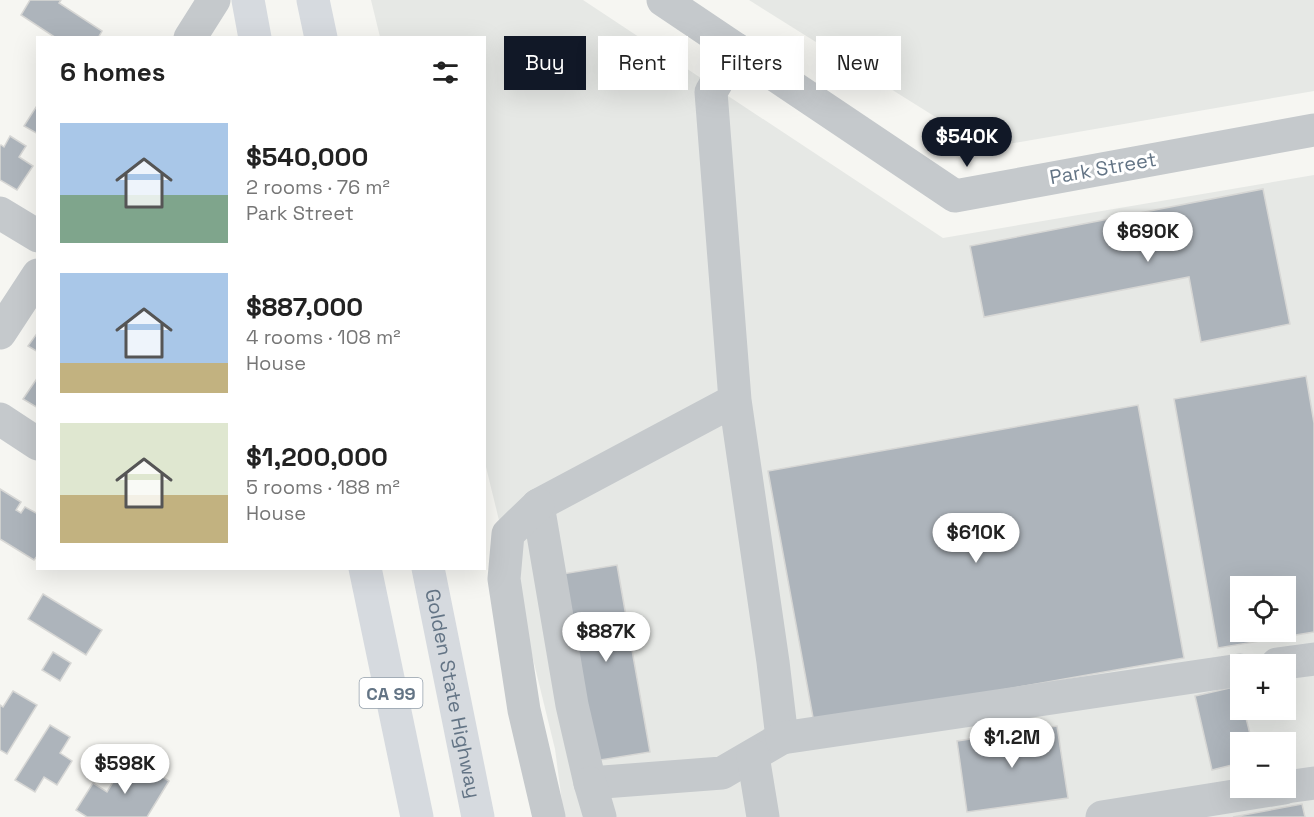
<!DOCTYPE html>
<html lang="en">
<head>
<meta charset="utf-8">
<style>
	body { margin:0; font-family:"Space Grotesk",sans-serif; background:#f6f6f6; color:#222; height:100vh; display:flex; flex-direction:column; font-size:22px; white-space:nowrap }
	* { box-sizing:border-box; margin:0 }
	p { font-size:20px; color:#767676 }
	.icon { flex:none; width:33px; height:33px; fill:none; stroke:currentColor; stroke-width:2; stroke-linecap:round; stroke-linejoin:round }
	.map { position:relative; flex:1; overflow:hidden }
	.side { position:absolute; left:36px; top:36px; width:450px; height:534px; display:flex; flex-direction:column; background:#fff; border-radius:0px; box-shadow:0 6px 24px #0002 }
	.side>* { flex:none }
	.hud { position:absolute; left:504px; top:36px; width:570px; height:54px; display:flex; gap:12px }
	.buttons { position:absolute; left:1230px; top:576px; display:grid; gap:12px }
	.buttons a { display:grid; place-items:center; width:66px; height:66px; border-radius:0px; background:#fff; box-shadow:0 6px 24px #0002; font-size:30px }
	.price { position:absolute; translate:-50% -51px; padding:0 14px; border-radius:21px; background:#fff; color:#222; font-size:20px; line-height:39px; filter:drop-shadow(0 2px 3px #0008) }
	.price::after { content:''; position:absolute; left:50%; top:36px; width:18px; height:14px; margin-left:-9px; background:inherit; clip-path:polygon(0 0,100% 0,50% 100%) }
	.price.selected { background:#111827; color:#fff }
	ul { padding:0; list-style:none }
	li { display:flex; align-items:center; gap:18px; height:150px; padding:0 24px }
	li span { display:grid; place-items:center; flex:none; width:168px; height:120px; border-radius:0px; color:#555 }
	li>.icon { margin-inline-start:auto }
	span .icon { width:72px; height:72px; fill:#fffc; stroke-width:1 }
	li b { font-size:26px }
	h2 { display:flex; justify-content:space-between; align-items:center; height:72px; padding:0 24px; font-size:26px }
	.pill { padding:0 21px; border-radius:0px; background:#fff; box-shadow:0 6px 24px #0002; font-size:21px; line-height:54px }
	.pill.selected { background:#111827; color:#fff }
	.map>svg:first-child { display:block }
	.built { fill:#e6e8e5; fill-rule:evenodd }
	.building { fill:#adb4bb; stroke:#d7d7d5; stroke-width:1.5; fill-rule:evenodd }
	.lines { fill:none; stroke-linecap:round; stroke-linejoin:round }
	.minor { stroke:#c5c9cc; stroke-width:33 }
	.highway { stroke:#d6dadf; stroke-width:33 }
	.labels { text-anchor:middle; dominant-baseline:central; stroke-width:6; stroke-linejoin:round; paint-order:stroke }
	.shield { fill:#fff; stroke:#929eaa; stroke-width:1.5 }
	.shield-label { font-size:18px; font-weight:bold; fill:#637485 }
	.street-label { font-size:20px; fill:#637485; stroke:#fff }
</style>
</head>
<body>
<div class="map">
<svg width="1314" height="817" viewBox="0 0 1314 817">
	<rect width="100%" height="100%" fill="#f6f6f2"/>
	<g class="built">
		<path d="M371,0H583L943,238L1314,175V817H564L555,749L485,463L484,38L380,37ZM1240,586H1286V632H1240ZM1240,664H1286V710H1240ZM1240,742H1286V788H1240Z"/>
		<path d="M749,0H1314V91L985,148Z"/>
	</g>
	<g class="building">
		<path d="M30,0H61L59,3L102,31L98,38H56L21,15Z"/>
		<path d="M38,104V134L24,126Z"/>
		<path d="M10,136L26,146L19,157L33,166L17,190L0,180V146L1,145L4,147Z"/>
		<path d="M1263,189L1290,324L1201,342L1189,277L984,317L970,246Z"/>
		<path d="M38,332V352L28,346Z"/>
		<path d="M1306,376L1314,423V632L1218,648L1174,399ZM1240,586H1286V632H1240Z"/>
		<path d="M38,377V408L23,399Z"/>
		<path d="M1138,405L1184,658L814,723L768,471Z"/>
		<path d="M0,489L21,502L16,510L21,513L25,507L38,514V555L34,560L0,539Z"/>
		<path d="M617,565L650,752L594,761L562,574Z"/>
		<path d="M43,594L102,630L86,655L28,619Z"/>
		<path d="M53,652L71,663L60,681L42,670Z"/>
		<path d="M1238,686L1240,695V710H1244L1252,742H1240V763L1212,770L1195,696Z"/>
		<path d="M13,691L37,705L7,754L0,750V705L3,707Z"/>
		<path d="M50,725L70,737L60,753L72,761L57,785L44,777L35,792L15,780Z"/>
		<path d="M1057,726L1068,798L967,812L957,741Z"/>
		<path d="M140,763L169,781L147,817H87L76,810L93,783L107,792L124,764L135,771Z"/>
		<path d="M1302,804L1305,817H1233Z"/>
	</g>
	<g class="lines">
		<g class="minor">
			<path d="M663,0L955,196L1314,130"/>
			<path d="M190,38L214,0"/>
			<path d="M0,213L38,236"/>
			<path d="M0,333L38,275"/>
			<path d="M735,400L538,505L572,705L590,783L722,773L782,738L773,662L735,400L711,92L736,49"/>
			<path d="M0,419L38,444"/>
			<path d="M538,505L508,534L504,579L524,710L549,817"/>
			<path d="M1277,664L1314,659"/>
			<path d="M782,738L1240,670"/>
			<path d="M753,756L763,817"/>
			<path d="M590,783L600,817"/>
			<path d="M1286,787L1314,783"/>
			<path d="M1102,817L1284,788"/>
		</g>
		<g class="highway">
			<path d="M248,0L255,38"/>
			<path d="M313,0L321,38"/>
			<path d="M365,568L417,817"/>
			<path id="s1" d="M428,568L478,817"/>
		</g>
	</g>
	<g class="labels">
		<rect class="shield" x="359.5" y="678" width="63" height="30" rx="4.5"/>
		<g class="shield-label">
			<text x="391" y="693">CA 99</text>
		</g>
		<g class="street-label">
			<text transform="translate(1103 168) rotate(-10)">Park Street</text>
			<text stroke="none"><textPath href="#s1" startOffset="128">Golden State Highway</textPath></text>
		</g>
	</g>
</svg>
<div class="buttons">
<a><svg class="icon" aria-label="locate" viewBox="0 0 24 24"><circle cx="12" cy="12" r="6"/><path d="M12 2v4M12 18v4M2 12h4M18 12h4"/></svg></a>
<a>+</a>
<a>−</a>
</div>
<b class="price selected" style="left:967px;top:168px">$540K</b>
<b class="price" style="left:1148px;top:263px">$690K</b>
<b class="price" style="left:976px;top:564px">$610K</b>
<b class="price" style="left:606px;top:663px">$887K</b>
<b class="price" style="left:1012px;top:769px">$1.2M</b>
<b class="price" style="left:125px;top:795px">$598K</b>
<div class="hud">
<a class="pill selected">Buy</a>
<a class="pill">Rent</a>
<a class="pill">Filters</a>
<a class="pill">New</a>
</div>
<section class="side">
<h2>6 homes<svg class="icon" aria-label="filters" viewBox="0 0 24 24"><path d="M4 7h16M4 17h16"/><circle cx="9" cy="7" r="2"/><circle cx="15" cy="17" r="2"/></svg></h2>
<ul>
<li><span style="background:linear-gradient(#a9c7e8 60%,#7fa58c 0)"><svg class="icon" aria-label="home" viewBox="0 0 24 24"><path d="M3 11l9-7 9 7M6 9v11h12V9"/></svg></span><div><b>$540,000</b><p>2 rooms · 76 m²</p><p>Park Street</p></div></li>
<li><span style="background:linear-gradient(#a9c7e8 75%,#c2b280 0)"><svg class="icon" aria-label="home" viewBox="0 0 24 24"><path d="M3 11l9-7 9 7M6 9v11h12V9"/></svg></span><div><b>$887,000</b><p>4 rooms · 108 m²</p><p>House</p></div></li>
<li><span style="background:linear-gradient(#dfe7d0 60%,#c2b280 0)"><svg class="icon" aria-label="home" viewBox="0 0 24 24"><path d="M3 11l9-7 9 7M6 9v11h12V9"/></svg></span><div><b>$1,200,000</b><p>5 rooms · 188 m²</p><p>House</p></div></li>
</ul>
</section>
</div>
</body>
</html>
